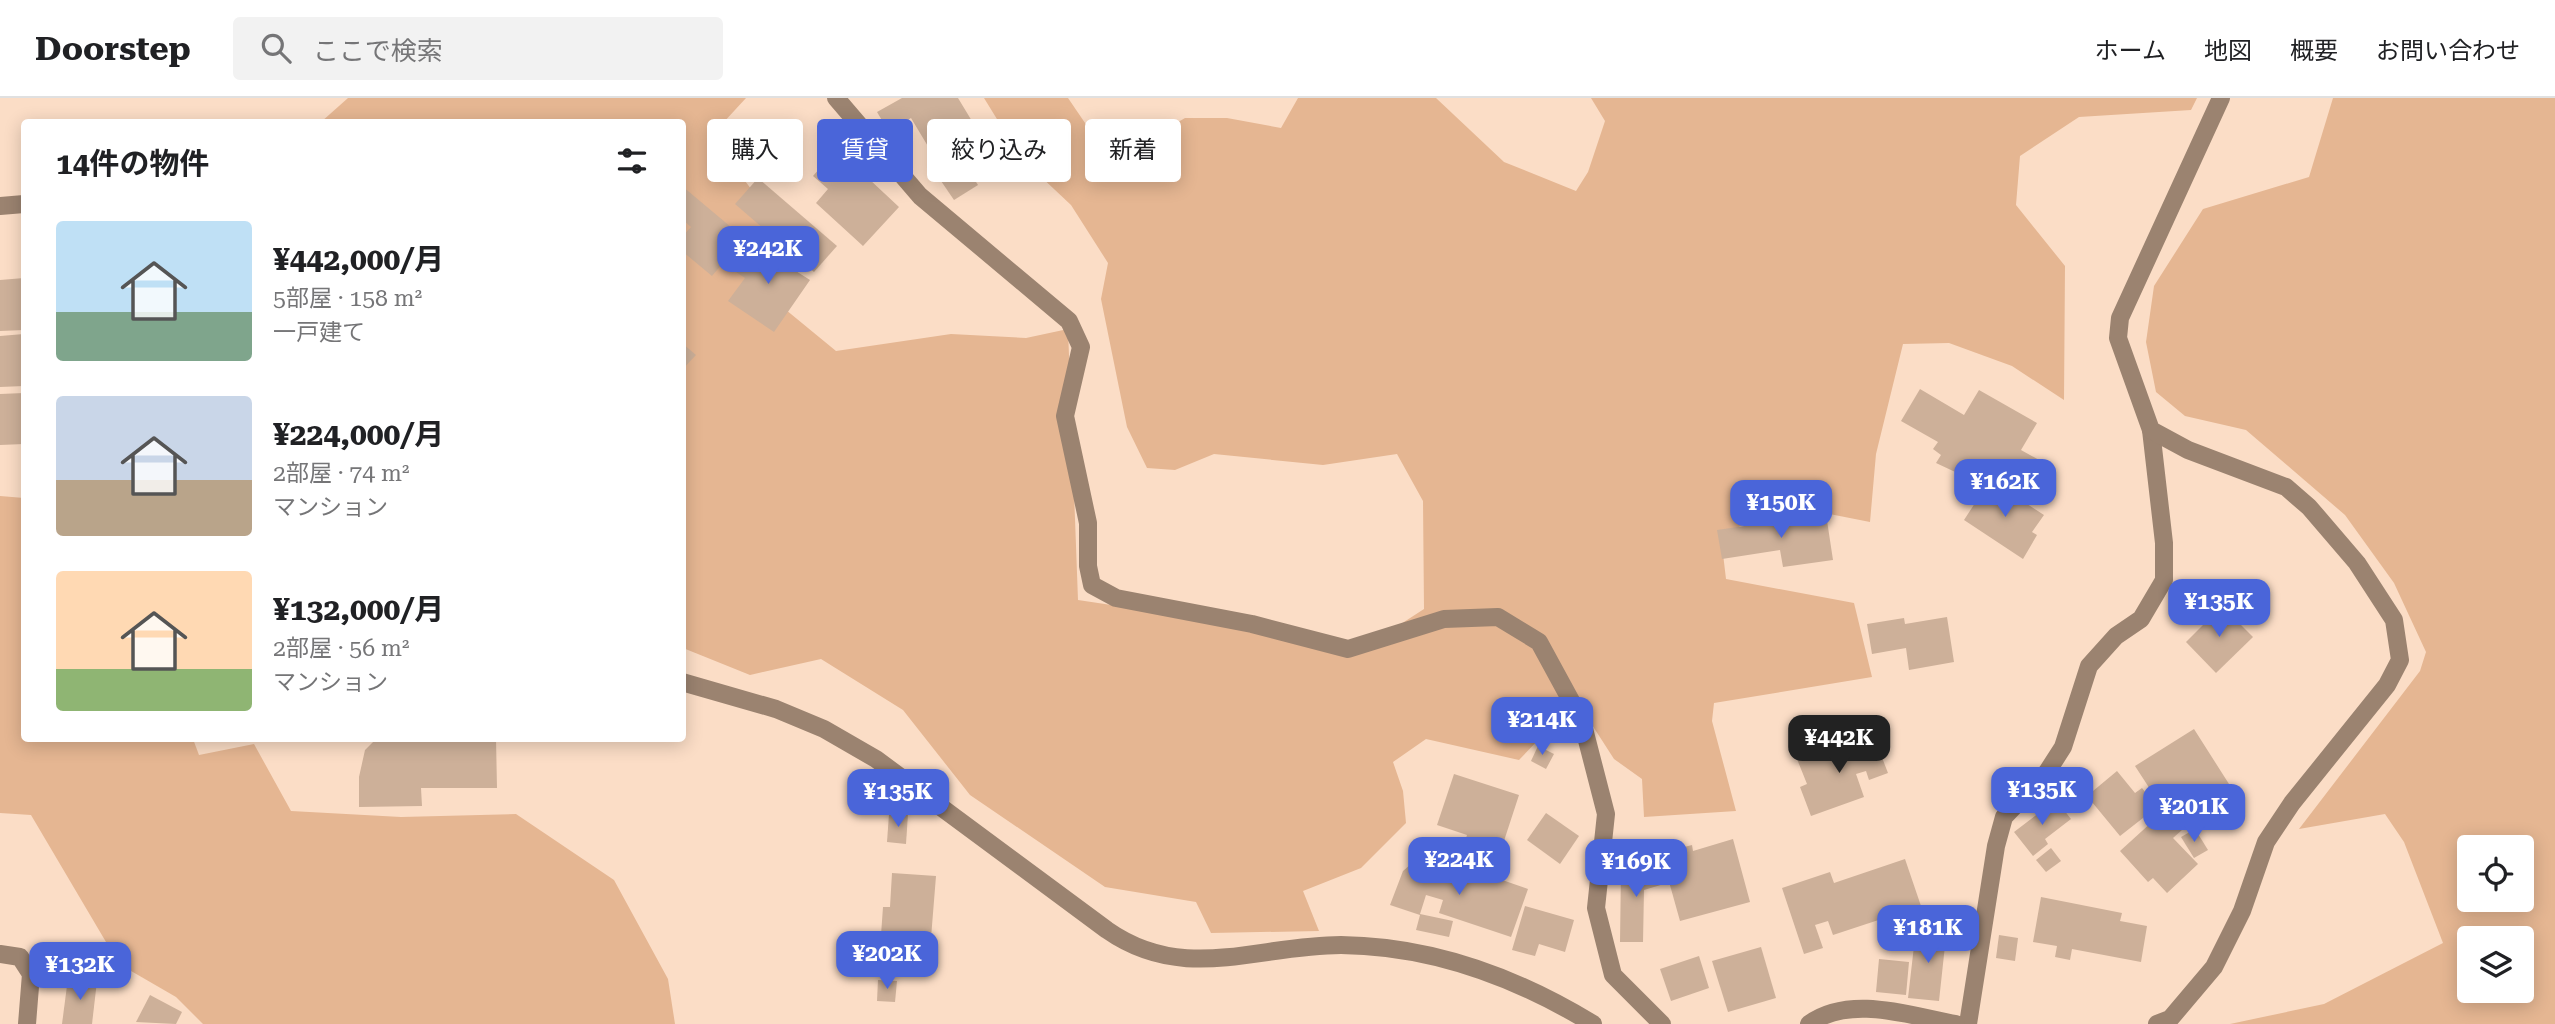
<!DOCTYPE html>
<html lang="ja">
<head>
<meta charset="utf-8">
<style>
	body { margin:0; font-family:"Roboto Serif","Noto Sans JP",serif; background:#f2f2f2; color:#202124; height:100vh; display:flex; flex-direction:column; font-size:26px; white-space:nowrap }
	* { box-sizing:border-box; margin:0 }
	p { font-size:23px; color:#757577 }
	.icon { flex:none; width:38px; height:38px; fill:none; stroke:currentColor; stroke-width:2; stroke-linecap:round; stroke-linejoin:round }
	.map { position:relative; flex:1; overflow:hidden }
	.side { position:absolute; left:21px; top:21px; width:665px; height:623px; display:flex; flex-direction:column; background:#fff; border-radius:7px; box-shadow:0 4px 18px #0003 }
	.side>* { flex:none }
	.hud { position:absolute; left:707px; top:21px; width:665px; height:63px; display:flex; gap:14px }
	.buttons { position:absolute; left:2457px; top:737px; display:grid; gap:14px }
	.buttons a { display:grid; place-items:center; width:77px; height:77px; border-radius:7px; background:#fff; box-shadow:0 4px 18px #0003; font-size:35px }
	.price { position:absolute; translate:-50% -60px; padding:0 16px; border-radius:14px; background:#4a65d9; color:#fff; font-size:23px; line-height:46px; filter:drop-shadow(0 2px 4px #0008) }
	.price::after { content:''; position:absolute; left:50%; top:42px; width:21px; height:16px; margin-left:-10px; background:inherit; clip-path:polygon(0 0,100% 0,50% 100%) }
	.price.selected { background:#222; color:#fff }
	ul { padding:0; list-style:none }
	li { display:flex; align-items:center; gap:21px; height:175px; padding:0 35px }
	li span { display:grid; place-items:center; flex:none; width:196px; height:140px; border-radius:7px; color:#555 }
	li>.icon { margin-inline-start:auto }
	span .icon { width:84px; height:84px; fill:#fffc; stroke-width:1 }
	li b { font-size:30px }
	h2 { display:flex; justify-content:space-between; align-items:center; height:84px; padding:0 35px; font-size:30px }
	.chip { padding:0 24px; border-radius:7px; background:#fff; box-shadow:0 4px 18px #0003; font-size:24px; line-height:63px }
	.chip.selected { background:#4a65d9; color:#fff }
	header { display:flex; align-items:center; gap:42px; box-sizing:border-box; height:98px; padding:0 35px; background:#fff; border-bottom:2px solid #e0e0e0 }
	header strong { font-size:33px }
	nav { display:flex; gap:38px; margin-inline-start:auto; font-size:24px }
	.search { width:490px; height:63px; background:#f2f2f2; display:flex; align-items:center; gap:18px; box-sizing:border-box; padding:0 24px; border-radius:7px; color:#757577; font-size:26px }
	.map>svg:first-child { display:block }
	.green { fill:#e5b692; fill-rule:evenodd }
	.building { fill:#cdb099 }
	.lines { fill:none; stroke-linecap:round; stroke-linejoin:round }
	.minor { stroke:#9b8370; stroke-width:18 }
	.tertiary { stroke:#9b8370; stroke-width:18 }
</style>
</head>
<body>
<header>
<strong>Doorstep</strong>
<div class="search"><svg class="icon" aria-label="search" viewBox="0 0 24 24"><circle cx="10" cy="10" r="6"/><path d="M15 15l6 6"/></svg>ここで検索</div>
<nav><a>ホーム</a><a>地図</a><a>概要</a><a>お問い合わせ</a></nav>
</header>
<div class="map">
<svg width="2555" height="926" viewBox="0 0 2555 926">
	<rect width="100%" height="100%" fill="#fbddc6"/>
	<g class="green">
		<path d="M348,0H746L711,38L792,145L780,207L836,253L951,236L1026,240L1068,231L1078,502L1178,517L1353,557L1424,511L1423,403L1397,356L1323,367L1214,356L1175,372L1147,370L1127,329L1101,201L1108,165L1071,107L1021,60L984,0H1068L1098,44L1139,47L1185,20H1227L1281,30L1298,0H1436L1504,64L1576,93L1588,74L1605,23L1591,0H2197L2191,12L2079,19L2020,58L2016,107L2065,168L2064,302L2012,268L1949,245L1903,246L1876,356L1870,424L1779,406L1721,439L1726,481L1854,505L1872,579L1714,605L1712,623L1736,713L1644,719L1642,681L1614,661L1576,602L1519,662L1426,641L1393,664L1403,693L1406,725L1361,770L1303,793L1319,833L1211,835L1196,804L1105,789L970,697L903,612L821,561L750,577L683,550L682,24H321Z"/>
		<path d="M2333,0H2555V926H2230L2324,906L2443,845L2404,744L2385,716L2299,731L2420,573L2426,554L2394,485L2345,417L2246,332L2185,318L2156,294L2146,244L2154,188L2203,111L2309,79ZM2522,749V802H2469V749ZM2522,840V892H2469V840Z"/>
		<path d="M0,398L24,400V640L193,641L199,657L254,646L291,713L401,719L516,716L614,782L668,881L675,926H203L176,899L119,866L31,717L0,715Z"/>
	</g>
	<g class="building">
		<path d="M902,0H958L981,38L938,65L911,20L889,34L877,14Z"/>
		<path d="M843,44L876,74L869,81L899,109L863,148L816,105L828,91L813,78Z"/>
		<path d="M965,67L978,87L954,102L941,83Z"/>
		<path d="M758,80L837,148L814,174L735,106Z"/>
		<path d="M682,88L744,140L712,178L682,153V139L691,129L682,121Z"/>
		<path d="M758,142L790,164L788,168L810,182L774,234L728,203L745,180L736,174Z"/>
		<path d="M24,180V232L0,233V182Z"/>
		<path d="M24,236V288L0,289V238Z"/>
		<path d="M682,245L696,257L682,272Z"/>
		<path d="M1920,291L1964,317L1979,292L2037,325L2021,352L2048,367L2033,394L1992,370L1983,387L1936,365L1941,357L1933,351L1938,344L1901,323Z"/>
		<path d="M24,295V346L0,347V296Z"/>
		<path d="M1990,382L2044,417L2032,434L2037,437L2023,461L1964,422Z"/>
		<path d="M1826,416L1833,462L1783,469L1780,452L1722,461L1717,432Z"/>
		<path d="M2222,508L2253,539L2216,575L2186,544Z"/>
		<path d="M1947,519L1954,564L1909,572L1906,550L1872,556L1867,526L1904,520L1905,526Z"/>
		<path d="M2194,631L2229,686L2180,717L2171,702L2161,708L2135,668Z"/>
		<path d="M1874,639L1888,675L1869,682L1866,673L1856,676L1864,699L1811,718L1800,689L1807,686L1797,661L1824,651L1827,657Z"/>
		<path d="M377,640H496L497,690H421L422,708L359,709V679L365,652Z"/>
		<path d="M1538,648L1554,656L1546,671L1531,663Z"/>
		<path d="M2117,673L2135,695L2142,690L2157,709L2120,738L2087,698Z"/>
		<path d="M1454,676L1519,697L1502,749L1488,745L1485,753L1464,746L1467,737L1437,727Z"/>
		<path d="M2228,695L2244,721L2228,731L2212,706Z"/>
		<path d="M2056,702L2071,721L2045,741L2048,746L2033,758L2014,734Z"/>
		<path d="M2164,713L2182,732L2173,740L2198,766L2167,795L2153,780L2148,784L2120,753Z"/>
		<path d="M1546,715L1579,738L1560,766L1527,742Z"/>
		<path d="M889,716H908L906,746L887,744Z"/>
		<path d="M2195,731L2208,752L2194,760L2181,739Z"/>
		<path d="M1733,741L1750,804L1680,823L1661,755L1692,747L1693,753Z"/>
		<path d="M2051,750L2061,763L2046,774L2036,762Z"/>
		<path d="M1419,759L1439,760L1528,791L1511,839L1439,815L1443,802L1426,797L1420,816L1453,823L1449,839L1416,832L1420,817L1390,807L1403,773Z"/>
		<path d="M1905,761L1921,808L1833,837L1828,823L1815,827L1823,850L1804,856L1782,790L1830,774L1834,785Z"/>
		<path d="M1657,762L1664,786L1644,792L1643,844H1620L1621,772Z"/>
		<path d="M892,775L936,778L931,840L881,837L883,809H890Z"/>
		<path d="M2041,799L2122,815L2120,823L2147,828L2141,864L2072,851L2070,862L2055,859L2057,848L2033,844Z"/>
		<path d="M1525,808L1574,822L1565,854L1539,846L1535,858L1512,852Z"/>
		<path d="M1926,827L1947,829L1939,903L1908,900L1914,848L1924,849Z"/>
		<path d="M1999,837L2018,840L2015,863L1996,860Z"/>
		<path d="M1761,849L1776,900L1728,914L1712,863Z"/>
		<path d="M1699,858L1709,890L1671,903L1660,871Z"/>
		<path d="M1879,861L1909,864L1906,897L1876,894Z"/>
		<path d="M68,880L97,883L92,926H62Z"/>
		<path d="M878,882L897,883L895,904L877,903Z"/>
		<path d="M150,897L182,914L176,926L136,924Z"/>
	</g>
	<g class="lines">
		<g class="minor">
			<path d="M836,0L920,98L1069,223L1081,249L1065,318L1088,425V468L1092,487L1116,500L1252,526L1348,551L1444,521L1498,519L1539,544L1582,623L1606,716L1596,810L1613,877L1662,926"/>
			<path d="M0,856L20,859L31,876L27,926"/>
			<path d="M1968,926L1996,748L2004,719L2047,674L2063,649L2089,568L2116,538L2141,521L2164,482V445L2151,332"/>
			<path d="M2157,926L2170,921L2214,869L2242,813L2266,744L2292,705L2387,587L2400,562L2394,522L2357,465L2309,409L2286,389L2188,352L2151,332L2118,240L2120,220L2221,0"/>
		</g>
		<g class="tertiary">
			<path d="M0,108L24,106"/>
			<path d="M682,584L776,611L824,631L876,661L1107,832C1184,886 1257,847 1341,847C1432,848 1516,879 1593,926"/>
			<path d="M1809,926C1850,896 1911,918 1956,926"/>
		</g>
	</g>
</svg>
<div class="buttons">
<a><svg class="icon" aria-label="locate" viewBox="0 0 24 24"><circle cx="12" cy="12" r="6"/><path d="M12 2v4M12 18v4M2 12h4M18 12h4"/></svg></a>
<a><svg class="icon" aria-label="layers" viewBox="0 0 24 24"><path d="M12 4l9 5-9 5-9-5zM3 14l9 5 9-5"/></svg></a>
</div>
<b class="price" style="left:768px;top:188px">¥242K</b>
<b class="price" style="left:2005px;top:421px">¥162K</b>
<b class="price" style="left:1781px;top:442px">¥150K</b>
<b class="price" style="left:2219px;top:541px">¥135K</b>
<b class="price" style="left:1542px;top:659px">¥214K</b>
<b class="price selected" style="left:1839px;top:677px">¥442K</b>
<b class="price" style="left:2042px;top:729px">¥135K</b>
<b class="price" style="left:898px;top:731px">¥135K</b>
<b class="price" style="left:2194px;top:746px">¥201K</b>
<b class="price" style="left:1459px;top:799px">¥224K</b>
<b class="price" style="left:1636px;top:801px">¥169K</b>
<b class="price" style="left:1928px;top:867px">¥181K</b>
<b class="price" style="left:887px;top:893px">¥202K</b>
<b class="price" style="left:80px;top:904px">¥132K</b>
<div class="hud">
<a class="chip">購入</a>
<a class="chip selected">賃貸</a>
<a class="chip">絞り込み</a>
<a class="chip">新着</a>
</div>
<section class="side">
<h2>14件の物件<svg class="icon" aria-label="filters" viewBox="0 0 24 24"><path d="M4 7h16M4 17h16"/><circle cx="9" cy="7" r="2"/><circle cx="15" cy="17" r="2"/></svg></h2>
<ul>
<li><span style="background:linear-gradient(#bfe0f5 65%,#7fa58c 0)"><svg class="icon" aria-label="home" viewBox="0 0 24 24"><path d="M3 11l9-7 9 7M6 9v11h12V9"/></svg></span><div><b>¥442,000/月</b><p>5部屋 · 158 m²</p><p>一戸建て</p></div></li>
<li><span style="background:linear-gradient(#c9d6e8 60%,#b9a48a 0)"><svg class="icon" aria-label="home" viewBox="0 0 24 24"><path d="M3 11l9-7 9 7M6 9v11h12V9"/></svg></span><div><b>¥224,000/月</b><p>2部屋 · 74 m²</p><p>マンション</p></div></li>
<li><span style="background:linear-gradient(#ffd9b3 70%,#8fb573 0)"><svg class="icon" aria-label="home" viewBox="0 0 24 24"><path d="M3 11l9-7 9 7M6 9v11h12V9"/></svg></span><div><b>¥132,000/月</b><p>2部屋 · 56 m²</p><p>マンション</p></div></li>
</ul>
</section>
</div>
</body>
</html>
